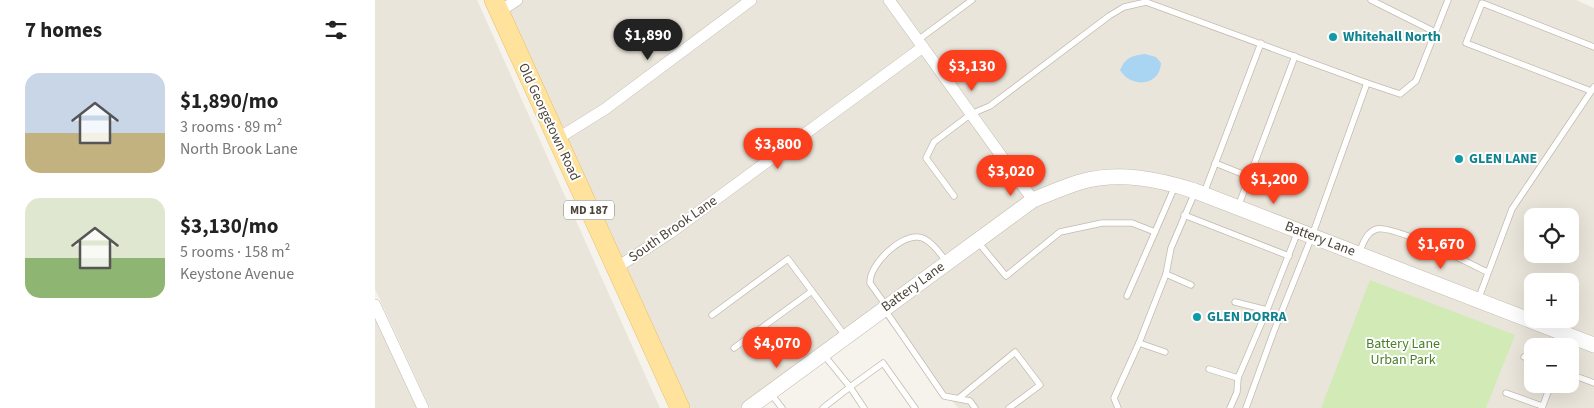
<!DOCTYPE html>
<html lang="en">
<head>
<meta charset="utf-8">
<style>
	body { margin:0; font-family:"Source Sans 3",sans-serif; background:#f6f6f6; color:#222; height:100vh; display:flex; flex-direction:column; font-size:19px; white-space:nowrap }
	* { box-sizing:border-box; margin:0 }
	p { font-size:16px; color:#767676 }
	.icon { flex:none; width:28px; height:28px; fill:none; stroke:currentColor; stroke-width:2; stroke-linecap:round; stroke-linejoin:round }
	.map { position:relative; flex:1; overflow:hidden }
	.details { display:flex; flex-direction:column; background:#fff; width:375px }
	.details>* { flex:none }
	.controls { position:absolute; left:1149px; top:208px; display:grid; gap:10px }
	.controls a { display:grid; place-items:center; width:55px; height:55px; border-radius:10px; background:#fff; box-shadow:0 5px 20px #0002; font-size:25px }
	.price { position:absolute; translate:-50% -42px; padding:0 11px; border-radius:18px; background:#fc3f1d; color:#fff; font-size:16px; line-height:32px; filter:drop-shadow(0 1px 2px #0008) }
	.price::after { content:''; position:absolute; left:50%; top:30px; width:15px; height:11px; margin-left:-8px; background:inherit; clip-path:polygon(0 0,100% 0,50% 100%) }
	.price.on { background:#222; color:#fff }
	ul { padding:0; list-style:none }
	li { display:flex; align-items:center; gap:15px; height:125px; padding:0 25px }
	li span { display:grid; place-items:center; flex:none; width:140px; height:100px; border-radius:15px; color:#555 }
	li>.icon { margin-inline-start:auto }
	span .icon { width:60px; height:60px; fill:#fffc; stroke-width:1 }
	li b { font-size:21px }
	h2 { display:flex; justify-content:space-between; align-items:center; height:60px; padding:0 25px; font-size:21px }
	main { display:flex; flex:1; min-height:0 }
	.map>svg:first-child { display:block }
	.residential { fill:#eae5da; fill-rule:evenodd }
	.green { fill:#d2eab5 }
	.water { fill:#a9d4f2 }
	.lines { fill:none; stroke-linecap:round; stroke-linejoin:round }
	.service-casing { stroke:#c2bbae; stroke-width:7 }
	.minor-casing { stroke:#c2bbae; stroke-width:12 }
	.tertiary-casing { stroke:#c2bbae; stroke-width:16 }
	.primary-casing { stroke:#e6c16a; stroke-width:20 }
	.service { stroke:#fff; stroke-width:5.5 }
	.minor { stroke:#fff; stroke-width:11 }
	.tertiary { stroke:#fff; stroke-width:15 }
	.primary { stroke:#ffe39c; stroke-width:19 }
	.culture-dot { fill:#0f9aa8; stroke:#fff; stroke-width:2 }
	.labels { text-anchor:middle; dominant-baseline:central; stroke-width:4; stroke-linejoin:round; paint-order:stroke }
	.shield { fill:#fff; stroke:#817c74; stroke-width:1 }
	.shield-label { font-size:12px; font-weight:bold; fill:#4b4439 }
	.culture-label { font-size:14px; font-weight:bold; fill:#0d838f; stroke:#fff; text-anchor:start }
	.street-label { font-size:14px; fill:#4b4439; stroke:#fff }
	.park-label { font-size:14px; fill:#4a7f2a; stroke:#fff }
</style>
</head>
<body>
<main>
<section class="details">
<h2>7 homes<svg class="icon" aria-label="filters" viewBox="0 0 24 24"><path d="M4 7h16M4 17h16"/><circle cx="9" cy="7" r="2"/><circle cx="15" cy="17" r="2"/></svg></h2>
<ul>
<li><span style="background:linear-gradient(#c9d6e8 60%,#c2b280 0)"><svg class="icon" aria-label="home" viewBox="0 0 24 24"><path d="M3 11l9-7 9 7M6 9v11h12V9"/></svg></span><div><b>$1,890/mo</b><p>3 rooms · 89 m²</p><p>North Brook Lane</p></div></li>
<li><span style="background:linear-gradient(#dfe7d0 60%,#8fb573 0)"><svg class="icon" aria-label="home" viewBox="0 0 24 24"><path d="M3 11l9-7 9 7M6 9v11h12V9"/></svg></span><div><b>$3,130/mo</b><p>5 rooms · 158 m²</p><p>Keystone Avenue</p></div></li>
</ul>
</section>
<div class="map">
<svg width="1219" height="408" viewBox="0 0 1219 408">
	<rect width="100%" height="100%" fill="#f6f3ec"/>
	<g class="residential">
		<path d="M0,0H102L285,408H55L0,289Z"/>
		<path d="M119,0H1201L1219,8V408H583L505,312L374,408H305ZM1158,216H1195V254H1158ZM1158,281H1195V319H1158ZM1158,346H1195V384H1158Z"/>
		<path d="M0,317L42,408H0Z"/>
	</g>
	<path class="green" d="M995,280L1140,335L1111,408H946Z"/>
	<path class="water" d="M770,54L781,57L786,63C785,87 755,88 745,70C751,57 756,56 770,54Z"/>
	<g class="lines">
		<defs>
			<g id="service">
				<path d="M996,0L1060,32"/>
				<path d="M543,40L597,0"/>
				<path d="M1216,91L1091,43L1107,3L1219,47"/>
				<path d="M840,163L875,177"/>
				<path d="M829,193L886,43"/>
				<path d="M579,196L551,158L559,142L596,114L615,106L734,16L749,7L771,2L992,83"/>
				<path d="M863,207L920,56"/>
				<path d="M809,215L914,256"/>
				<path d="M603,242L631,276L685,232L727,223H757L780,232L800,186"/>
				<path d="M984,253C988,244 991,232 1002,229C1019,225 1094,263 1112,272"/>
				<path d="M791,274L816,285"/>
				<path d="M752,296L780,232"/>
				<path d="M1103,300L1137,209L1219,87"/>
				<path d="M860,302L892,310"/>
				<path d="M512,307L495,283C494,265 525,235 543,237C555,238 565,254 572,262"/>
				<path d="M510,310L569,396L595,401L600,408"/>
				<path d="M337,315L413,259L471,337"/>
				<path d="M359,348L437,291"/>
				<path d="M790,352L764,343L791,274L796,248L820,192"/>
				<path d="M449,355L475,387L508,363L540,408"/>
				<path d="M1149,357L1158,360"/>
				<path d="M834,369L863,378L892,310L923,231"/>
				<path d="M1195,374L1219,383"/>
				<path d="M1131,393L1167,406"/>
				<path d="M396,394L407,408"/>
				<path d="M584,398L640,352L665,385L634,408"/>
				<path d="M448,408L475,387L489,408"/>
				<path d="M743,408L739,398L764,343"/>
				<path d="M855,408L862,392L863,378"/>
				<path d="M871,408L899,331L937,236L992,83L1025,94L1041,81L1073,0"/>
				<path d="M1167,408L1176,384"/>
			</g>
			<g id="minor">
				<path d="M514,0L658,200"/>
				<path d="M124,12L142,0"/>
				<path d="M182,139L230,109L376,0"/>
				<path d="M241,268L295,233L548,47"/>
				<path d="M0,305L48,408"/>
			</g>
			<path id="tertiary" d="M374,408L658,200C673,194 689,187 705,182C744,171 783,179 820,191L1219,345"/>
			<path id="primary" d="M119,0L305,408"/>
		</defs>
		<use href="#service" class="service-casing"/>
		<use href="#minor" class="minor-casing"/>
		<use href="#tertiary" class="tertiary-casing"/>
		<use href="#primary" class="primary-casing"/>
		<use href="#service" class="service"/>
		<use href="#minor" class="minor"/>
		<use href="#tertiary" class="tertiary"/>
		<use href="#primary" class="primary"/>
	</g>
	<g class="culture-dot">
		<circle cx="958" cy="37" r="5"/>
		<circle cx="1084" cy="159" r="5"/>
		<circle cx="822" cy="317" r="5"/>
	</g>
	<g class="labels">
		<rect class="shield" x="189" y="200.5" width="50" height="19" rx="4"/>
		<g class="shield-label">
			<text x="214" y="210">MD 187</text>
		</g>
		<g class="culture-label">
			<text x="968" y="37">Whitehall North</text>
			<text x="1094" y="159">GLEN LANE</text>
			<text x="832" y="317">GLEN DORRA</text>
		</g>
		<g class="street-label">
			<text transform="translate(174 122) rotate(65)">Old Georgetown Road</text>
			<text transform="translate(298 229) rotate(-35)">South Brook Lane</text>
			<text transform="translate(945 239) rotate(21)">Battery Lane</text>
			<text transform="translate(538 287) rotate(-36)">Battery Lane</text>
		</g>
		<g class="park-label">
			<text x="1028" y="344">Battery Lane<tspan x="1028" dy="16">Urban Park</tspan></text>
		</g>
	</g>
</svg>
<div class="controls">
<a><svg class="icon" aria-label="locate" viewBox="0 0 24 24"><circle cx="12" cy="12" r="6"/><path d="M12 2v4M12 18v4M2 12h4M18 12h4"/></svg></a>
<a>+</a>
<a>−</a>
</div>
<b class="price on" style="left:273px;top:61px">$1,890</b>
<b class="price" style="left:597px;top:92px">$3,130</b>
<b class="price" style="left:403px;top:170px">$3,800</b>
<b class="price" style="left:636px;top:197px">$3,020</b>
<b class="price" style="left:899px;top:205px">$1,200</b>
<b class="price" style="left:1066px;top:270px">$1,670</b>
<b class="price" style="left:402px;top:369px">$4,070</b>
</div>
</main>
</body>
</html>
